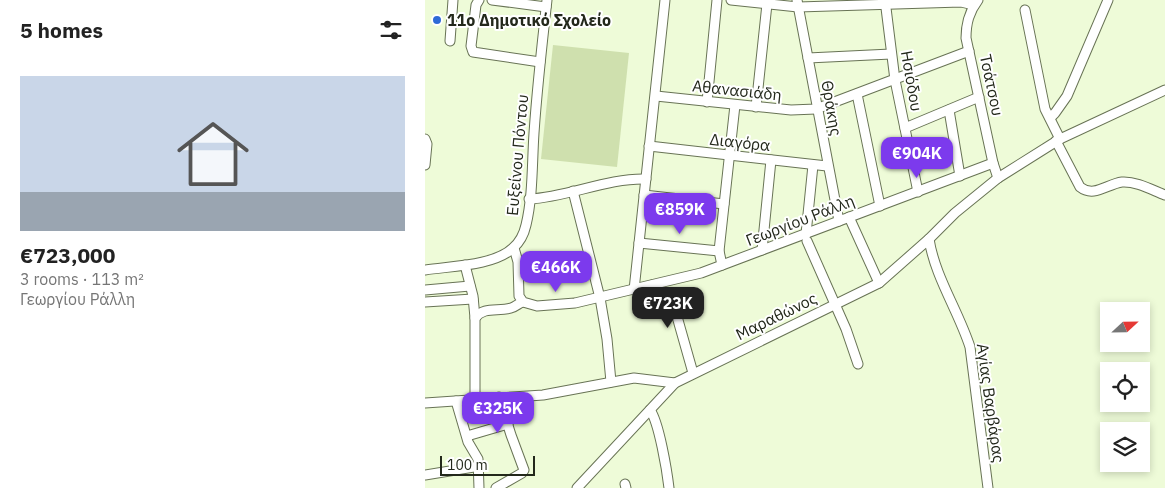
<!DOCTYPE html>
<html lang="en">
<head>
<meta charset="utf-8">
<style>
	body { margin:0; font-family:"IBM Plex Sans",sans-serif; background:#f2f2f2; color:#222; height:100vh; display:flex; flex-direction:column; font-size:19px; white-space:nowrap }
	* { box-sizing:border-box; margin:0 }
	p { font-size:16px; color:#767676 }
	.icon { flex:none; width:28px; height:28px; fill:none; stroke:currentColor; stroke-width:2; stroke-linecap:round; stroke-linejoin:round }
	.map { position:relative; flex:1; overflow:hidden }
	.panel { display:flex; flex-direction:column; background:#fff; width:425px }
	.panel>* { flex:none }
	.needle { width:32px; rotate:68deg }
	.controls { position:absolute; left:675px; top:302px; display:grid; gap:10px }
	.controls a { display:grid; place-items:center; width:50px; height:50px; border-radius:0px; background:#fff; box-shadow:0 2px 8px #0003; font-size:25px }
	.scale { position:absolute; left:15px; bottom:12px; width:95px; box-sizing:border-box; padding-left:5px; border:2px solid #23281b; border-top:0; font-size:14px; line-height:18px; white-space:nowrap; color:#23281b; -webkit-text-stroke:4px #fff; paint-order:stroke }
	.price { position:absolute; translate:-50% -42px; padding:0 11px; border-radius:10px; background:#7c3aed; color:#fff; font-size:16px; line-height:32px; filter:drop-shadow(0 1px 2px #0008) }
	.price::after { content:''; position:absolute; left:50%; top:30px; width:15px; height:11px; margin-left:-8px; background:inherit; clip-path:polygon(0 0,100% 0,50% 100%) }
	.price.active { background:#222; color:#fff }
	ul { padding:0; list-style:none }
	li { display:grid; align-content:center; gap:10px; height:265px; padding:0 20px }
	li span { display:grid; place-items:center; height:155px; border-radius:0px; color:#555 }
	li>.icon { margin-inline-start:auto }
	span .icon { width:90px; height:90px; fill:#fffc; stroke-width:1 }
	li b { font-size:21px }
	h2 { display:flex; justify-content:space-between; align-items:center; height:60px; padding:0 20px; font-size:21px }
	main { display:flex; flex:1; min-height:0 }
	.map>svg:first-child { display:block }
	.green { fill:#cfe0ae }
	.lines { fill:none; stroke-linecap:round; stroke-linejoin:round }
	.minor-casing { stroke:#687355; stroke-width:11 }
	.minor { stroke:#fff; stroke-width:9 }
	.poi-dot { fill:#2e6ad7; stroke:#fff; stroke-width:2 }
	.labels { text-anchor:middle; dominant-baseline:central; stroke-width:4; stroke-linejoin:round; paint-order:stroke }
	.poi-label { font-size:16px; font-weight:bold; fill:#23281b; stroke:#fff; text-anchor:start }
	.street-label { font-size:16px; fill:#23281b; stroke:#fff }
</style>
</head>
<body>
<main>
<section class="panel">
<h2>5 homes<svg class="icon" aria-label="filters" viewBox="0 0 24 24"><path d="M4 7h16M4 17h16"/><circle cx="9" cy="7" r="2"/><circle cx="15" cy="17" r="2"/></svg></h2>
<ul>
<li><span style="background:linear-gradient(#c9d6e8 75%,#9aa5b1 0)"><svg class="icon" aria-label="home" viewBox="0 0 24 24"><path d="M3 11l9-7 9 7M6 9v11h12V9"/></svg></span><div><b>€723,000</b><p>3 rooms · 113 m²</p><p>Γεωργίου Ράλλη</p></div></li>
</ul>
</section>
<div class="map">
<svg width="740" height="488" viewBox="0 0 740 488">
	<rect width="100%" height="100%" fill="#eefbd8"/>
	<path class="green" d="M128,45L204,53L192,167L116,159Z"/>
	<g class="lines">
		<defs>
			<g id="minor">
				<path d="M54,0L51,5L46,46L48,52L115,62"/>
				<path d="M67,0L121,7"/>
				<path d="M306,0L373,7L536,2L549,5"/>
				<path d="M372,0L414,221"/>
				<path d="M460,0L470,80L493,192"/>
				<path d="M553,0C544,12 541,23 541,38L568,163L573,178"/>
				<path d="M600,10L620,109L635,139"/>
				<path d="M25,41L28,0"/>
				<path d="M383,58L466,54"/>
				<path d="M432,94L455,206"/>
				<path d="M231,96L366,110L391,109L544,51"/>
				<path d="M282,102L292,0"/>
				<path d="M331,107L342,4"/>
				<path d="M524,110L535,176"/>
				<path d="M625,118L630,113L642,96L683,0"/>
				<path d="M480,128L554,97"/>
				<path d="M0,139L2,144L0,165"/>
				<path d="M631,141L655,187C669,198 682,184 697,182C711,181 727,190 740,195"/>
				<path d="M224,146L402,166"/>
				<path d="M148,191L175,298L182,339L186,382"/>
				<path d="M219,195L299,204"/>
				<path d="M104,199C144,197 181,178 221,179"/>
				<path d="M424,217L454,283"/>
				<path d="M381,234L388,165"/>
				<path d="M504,239C510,277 533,310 545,347L563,488"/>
				<path d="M382,241L421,329L433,364"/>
				<path d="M214,243L294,251"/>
				<path d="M89,248L93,262L94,296L98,302L112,306L150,303L276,273L568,163"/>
				<path d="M337,250L346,160"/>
				<path d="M40,265L48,296L50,318V400"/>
				<path d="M297,265L294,251L310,105"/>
				<path d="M0,270C25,266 69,266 88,248C95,242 99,234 101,225C108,196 107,163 109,133C112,89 117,44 122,0"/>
				<path d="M227,285L233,295L249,306L268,373"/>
				<path d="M0,290L45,286"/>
				<path d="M209,290L240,0"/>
				<path d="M0,302L48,299"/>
				<path d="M50,318C59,306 73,312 86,308C90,307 93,304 97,302"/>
				<path d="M31,401L43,442L53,459L54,488"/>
				<path d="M0,403L118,395L209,378L250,383"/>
				<path d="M225,410C234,422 242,471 244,488"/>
				<path d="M42,436L83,424"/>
				<path d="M0,475L55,466"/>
				<path d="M200,484L201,488"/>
				<path d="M71,488L97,473L99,470L86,435L74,397"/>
				<path d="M152,488L250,383L454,283L504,239L530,213L573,178L635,139L740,90"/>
			</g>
		</defs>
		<use href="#minor" class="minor-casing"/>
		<use href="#minor" class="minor"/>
	</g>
	<circle class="poi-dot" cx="12" cy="20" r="5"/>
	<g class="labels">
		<g class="poi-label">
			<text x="22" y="20">11ο Δημοτικό Σχολείο</text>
		</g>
		<g class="street-label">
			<text transform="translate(487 81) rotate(80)">Ησιόδου</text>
			<text transform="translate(567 85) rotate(78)">Τσάτσου</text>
			<text transform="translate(312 90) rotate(6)">Αθανασιάδη</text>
			<text transform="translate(407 108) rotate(80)">Θράκης</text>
			<text transform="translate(315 142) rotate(6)">Διαγόρα</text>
			<text transform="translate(92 155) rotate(-85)">Ευξείνου Πόντου</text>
			<text transform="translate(375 220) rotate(-21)">Γεωργίου Ράλλη</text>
			<text transform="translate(351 316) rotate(-26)">Μαραθώνος</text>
			<text transform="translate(566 403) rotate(82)">Αγίας Βαρβάρας</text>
		</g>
	</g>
</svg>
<div class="controls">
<a><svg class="needle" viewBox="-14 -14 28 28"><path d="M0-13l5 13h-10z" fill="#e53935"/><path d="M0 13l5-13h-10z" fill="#767676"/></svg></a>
<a><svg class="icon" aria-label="locate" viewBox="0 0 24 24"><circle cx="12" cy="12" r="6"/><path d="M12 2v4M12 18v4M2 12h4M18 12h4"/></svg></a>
<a><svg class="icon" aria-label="layers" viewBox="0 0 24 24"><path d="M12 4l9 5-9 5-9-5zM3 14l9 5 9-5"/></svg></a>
</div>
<div class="scale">100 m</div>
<b class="price" style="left:492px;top:179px">€904K</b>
<b class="price" style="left:255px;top:235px">€859K</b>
<b class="price" style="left:131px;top:293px">€466K</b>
<b class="price active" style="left:243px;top:329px">€723K</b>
<b class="price" style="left:73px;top:434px">€325K</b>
</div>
</main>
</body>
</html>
